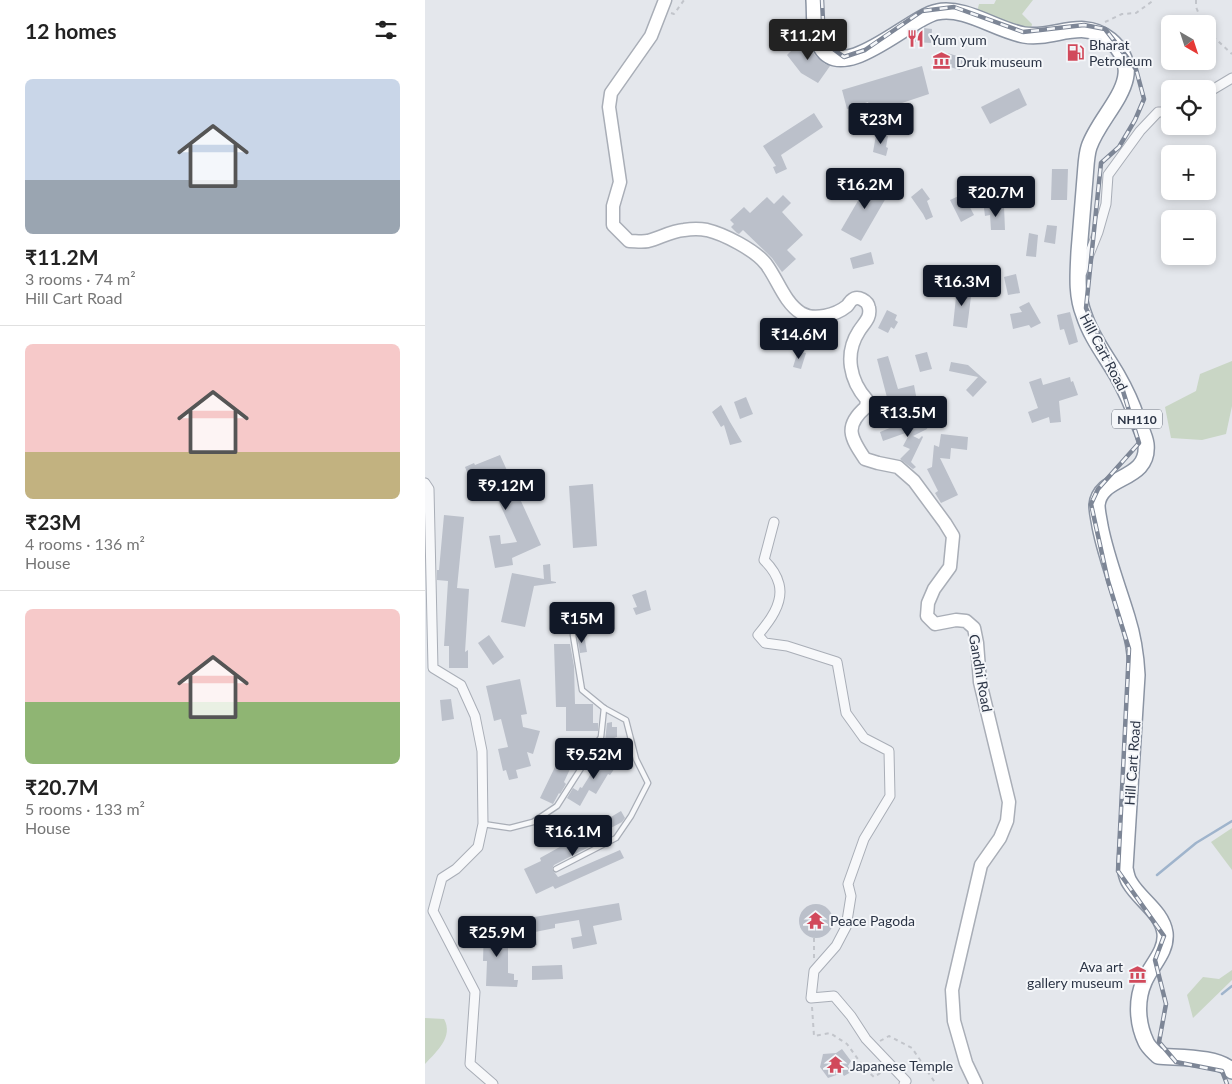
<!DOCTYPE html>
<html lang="en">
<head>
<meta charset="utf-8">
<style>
	body { margin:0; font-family:Lato,sans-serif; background:#f6f6f6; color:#222; height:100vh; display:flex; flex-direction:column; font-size:19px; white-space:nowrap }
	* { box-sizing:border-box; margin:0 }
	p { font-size:16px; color:#767676 }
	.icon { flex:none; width:28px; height:28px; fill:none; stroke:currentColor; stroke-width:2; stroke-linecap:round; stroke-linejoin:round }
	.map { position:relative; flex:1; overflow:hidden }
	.sheet { display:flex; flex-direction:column; background:#fff; width:425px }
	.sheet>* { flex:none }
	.needle { width:32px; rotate:141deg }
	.controls { position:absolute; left:736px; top:15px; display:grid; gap:10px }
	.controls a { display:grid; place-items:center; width:55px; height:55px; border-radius:8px; background:#fff; box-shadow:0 2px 8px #0003; font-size:25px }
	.price { position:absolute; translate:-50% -42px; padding:0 11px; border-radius:5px; background:#111827; color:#fff; font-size:16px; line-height:32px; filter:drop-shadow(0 1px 2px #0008) }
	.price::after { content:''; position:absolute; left:50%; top:30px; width:15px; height:11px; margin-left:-8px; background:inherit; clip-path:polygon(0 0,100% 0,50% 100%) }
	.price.on { background:#222; color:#fff }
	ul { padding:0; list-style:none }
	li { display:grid; align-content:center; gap:10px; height:265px; padding:0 25px }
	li+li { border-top:1px solid #e0e0e0 }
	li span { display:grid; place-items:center; height:155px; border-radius:8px; color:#555 }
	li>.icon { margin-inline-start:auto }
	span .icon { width:90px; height:90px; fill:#fffc; stroke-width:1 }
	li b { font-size:21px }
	h2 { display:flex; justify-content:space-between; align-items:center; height:60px; padding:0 25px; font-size:21px }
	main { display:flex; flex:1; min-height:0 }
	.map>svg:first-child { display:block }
	.green { fill:#c9d6c5 }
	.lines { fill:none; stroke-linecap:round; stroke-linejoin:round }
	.stream { stroke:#9fb4cc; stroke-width:2.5 }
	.building { fill:#bbc0ca }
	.service-casing { stroke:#a9aeb7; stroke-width:7 }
	.minor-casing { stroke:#a9aeb7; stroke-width:11 }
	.secondary-casing { stroke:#a9aeb7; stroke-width:15 }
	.trunk-casing { stroke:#8b94a3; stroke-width:18 }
	.path { stroke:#c2c5cb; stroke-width:2; stroke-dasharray:4 4; stroke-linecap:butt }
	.service { stroke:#f7f8fa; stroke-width:4.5 }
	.minor { stroke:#f7f8fa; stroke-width:9 }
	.secondary { stroke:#fff; stroke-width:12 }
	.trunk { stroke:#fff; stroke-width:15 }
	.rail-casing { stroke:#7d8696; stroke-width:4.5 }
	.rail { stroke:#f4f6f9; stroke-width:2.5; stroke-dasharray:8; stroke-linecap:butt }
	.labels { text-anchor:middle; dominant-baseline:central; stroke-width:4; stroke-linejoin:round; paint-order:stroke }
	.shield { fill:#f4f6f9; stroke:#676e7b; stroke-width:1 }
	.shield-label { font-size:12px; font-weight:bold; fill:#2b3445 }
	.poi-label { font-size:14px; fill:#2b3445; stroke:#f4f6f9; text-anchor:start }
	.street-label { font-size:14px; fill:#2b3445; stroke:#f4f6f9 }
</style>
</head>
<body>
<main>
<section class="sheet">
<h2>12 homes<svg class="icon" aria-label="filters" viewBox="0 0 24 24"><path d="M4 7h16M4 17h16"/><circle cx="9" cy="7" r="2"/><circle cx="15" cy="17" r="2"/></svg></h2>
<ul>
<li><span style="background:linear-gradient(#c9d6e8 65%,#9aa5b1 0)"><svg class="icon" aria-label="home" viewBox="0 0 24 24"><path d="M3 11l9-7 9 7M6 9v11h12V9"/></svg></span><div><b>₹11.2M</b><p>3 rooms · 74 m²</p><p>Hill Cart Road</p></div></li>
<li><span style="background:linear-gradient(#f6c9c9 70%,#c2b280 0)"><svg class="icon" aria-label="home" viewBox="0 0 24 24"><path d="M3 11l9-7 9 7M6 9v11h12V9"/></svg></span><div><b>₹23M</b><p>4 rooms · 136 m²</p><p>House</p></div></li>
<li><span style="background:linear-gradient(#f6c9c9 60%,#8fb573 0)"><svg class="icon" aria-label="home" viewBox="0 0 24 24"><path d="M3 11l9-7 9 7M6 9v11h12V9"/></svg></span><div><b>₹20.7M</b><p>5 rooms · 133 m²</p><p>House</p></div></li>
</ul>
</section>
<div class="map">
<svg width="807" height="1084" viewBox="0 0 807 1084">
	<rect width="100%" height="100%" fill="#e4e7ec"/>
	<g class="green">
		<path d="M571,0H608L597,14L607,24L606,29L585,24L552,12L554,4H569Z"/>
		<path d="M807,361V406L801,434L777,440L746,438L740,407L771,391L775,374Z"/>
		<path d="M807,828V870L786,842Z"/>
		<path d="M807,970V980L768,1018L762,995L778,977L794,979Z"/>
		<path d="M0,1018L19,1019C29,1037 11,1052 0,1064Z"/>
	</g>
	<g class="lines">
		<g class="stream">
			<path d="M732,875L771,843L807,821"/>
			<path d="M797,994L807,986"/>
		</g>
	</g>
	<g class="building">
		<path d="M499,28L507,29L506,43L490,42V33Z"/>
		<path d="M380,37L389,54L400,64L405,66L393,83L376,73L362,55Z"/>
		<path d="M519,52L539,58L535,70L515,64Z"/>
		<path d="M497,66L504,94L459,109L458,104L446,109L443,102L422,109L417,90Z"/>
		<path d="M594,88L602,105L565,124L556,107Z"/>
		<path d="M389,113L398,127L356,155L362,169L351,174L348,167L351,166L338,146Z"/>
		<path d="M451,135L463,136L461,147L463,148L461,156L448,152Z"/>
		<path d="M627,169H643L642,200H626Z"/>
		<path d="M445,180L465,191L436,241L416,230Z"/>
		<path d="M497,188L505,199L502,201L508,217L501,220L498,214L486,197Z"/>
		<path d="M593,189V207H584L583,190Z"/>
		<path d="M538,194L549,215L536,222L525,200Z"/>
		<path d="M358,195L366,203L357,212L378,235L362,250L371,259L357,272L347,258L318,230L314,234L312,233L306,227L309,224L305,220L319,207L325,213L342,197L349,204Z"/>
		<path d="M579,206L580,230H566L565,215L560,216L559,208Z"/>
		<path d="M622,225L632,226L630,244L619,242Z"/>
		<path d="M604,233L613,235L611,257L601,256Z"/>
		<path d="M446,252L449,264L428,269L425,258Z"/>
		<path d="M591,274L595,293L583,295L579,277Z"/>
		<path d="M532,287L547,289L542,328L528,326Z"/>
		<path d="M604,302L616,323L606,328L604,325L588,329L585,314L597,312L594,307Z"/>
		<path d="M462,310L472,315L470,320L473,322L469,329L466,327L463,333L453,328Z"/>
		<path d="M645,312L653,342L644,345L639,329L635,330L632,315Z"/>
		<path d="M373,351L381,353L376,369L368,367Z"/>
		<path d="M502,352L507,369L495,372L490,355Z"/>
		<path d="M463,356L473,389L489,385L493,406L480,410L479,405L465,409L452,359Z"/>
		<path d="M526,362L543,365L562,382L548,397L541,390L553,377L524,371Z"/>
		<path d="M645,377L646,382L648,381L653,395L634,401L636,422L625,423L624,417L607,423L603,412L613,408L604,382L616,378L618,385Z"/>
		<path d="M321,397L328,414L315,419L309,402Z"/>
		<path d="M296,405L305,422L317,442L305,445L299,425L296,427L287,412Z"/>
		<path d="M500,417L503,426L502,429L488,436L494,439L497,436L498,437L486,462L491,467L488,469L475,459L485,449L478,446L486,431L458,441L455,432L472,425L473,428Z"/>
		<path d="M516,434L543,437L542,450L526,448L525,459L515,458L533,495L516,503L510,493L513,491L502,469L507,467L509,445L514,447Z"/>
		<path d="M75,455L116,545L87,558L88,565L70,568L64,536L75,535L76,544L92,542L64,480L48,487L40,467L49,463L50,465Z"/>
		<path d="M168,484L172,546L148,548L144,486Z"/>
		<path d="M19,515L39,517L32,588L44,589L40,652L43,650V668H24V646H19L23,581L12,580V570H14Z"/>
		<path d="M125,564L126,581L131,582V583L109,586L100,627L76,622L87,573L119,579L118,565Z"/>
		<path d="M221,590L226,610L211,615L208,608L212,607L207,595Z"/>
		<path d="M159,634L162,652L155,653L152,635Z"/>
		<path d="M64,635L79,657L68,665L53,643Z"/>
		<path d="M129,644H145L149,666L150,704H168V723H173V731H141V707H131Z"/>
		<path d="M95,679L102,714L96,715L98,727L115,731L108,754L102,752L106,766L91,770L93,778L84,780L81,770L78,771L73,749L83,747L76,719L69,721L61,686Z"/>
		<path d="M26,699L29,719L17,721L15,700Z"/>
		<path d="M187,722V727H192V737L189,738V740L180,741L182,723Z"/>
		<path d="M143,740L153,744L142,767L145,769L139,782L141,784L135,794L134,793L128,804L115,798Z"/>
		<path d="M179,753L188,758L186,761L192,765L185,775L183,774L171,794L164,790L155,806L142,798L148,788L153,791L155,787L157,788Z"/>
		<path d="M196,811L200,818L197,822L184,829L187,835L129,865L127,869L133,877L195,850L199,858L130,889L128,886L111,894L99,869L116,861L115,858L142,843L138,836L148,830L152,837Z"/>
		<path d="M194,903L197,920L168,926L172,944L148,949L146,938L157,936L154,920L130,924V928L110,932L112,945L96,948L91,920Z"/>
		<circle cx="391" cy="921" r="17"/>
		<path d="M59,926H76L77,938H83V973L89,974V980H93L92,987L61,986L62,961H58Z"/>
		<path d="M137,965L138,979L107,980V966Z"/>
		<path d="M417,1049L426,1061L423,1066L426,1072L419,1076L417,1073L403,1078L395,1067L398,1054L411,1053Z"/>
	</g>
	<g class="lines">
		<defs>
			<g id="service">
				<path d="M58,824L85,828L108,822L132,806L176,737L179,708"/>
				<path d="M131,869L191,838L206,816L223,783L211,759L201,720L179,708L157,690L148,635"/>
			</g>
			<g id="minor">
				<path d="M782,93L807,78"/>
				<path d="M657,272L673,232L681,204L683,175L715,131L733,112H745"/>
				<path d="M0,483L4,489L8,668L36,685L50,716L57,751L58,824L53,847L31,869L17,878L8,911L50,992L45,1064L68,1084"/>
				<path d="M349,522L339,560C345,566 352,576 354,584C359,603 344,622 333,635L340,643L362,646L412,662L421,713L439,738L464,751L465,796L439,839L423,884L426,896L421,927L411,946L389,971L386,998L409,996L426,1016L441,1039L481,1081L479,1084"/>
			</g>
			<path id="secondary" d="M240,0L226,36L186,93L184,107L195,182L188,206V225L204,241C210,241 217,242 223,241C235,238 246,231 259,230C266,229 276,229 282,230C299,234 330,250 341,264C353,280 359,302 376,313C389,321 411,315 422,306C424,304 425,301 427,300C433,295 443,301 444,308C446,318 439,323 434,331C419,354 425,381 442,400L441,407C419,426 425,437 440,459L453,463L473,467L489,481L520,523L528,536L525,567L509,589L503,603L502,616L510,624L531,620L541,621L549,628L552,643L555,682L584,802L582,821L575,838L556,865L527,990L529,1021L541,1063L551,1084"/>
			<path id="trunk" d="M389,0C390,14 388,34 396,47C419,85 485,17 512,12C540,6 571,30 599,35C629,40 657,17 685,40C727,76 676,111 664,147C661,156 661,168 660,178C658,203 656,228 654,252C653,274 651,295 659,315C666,337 681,356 692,375C700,389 707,404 712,419C715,427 720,436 721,444C725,482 675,474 672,505C672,512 674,519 675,526C681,557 693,587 702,617C708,636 711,655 712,675L700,868C701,873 702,879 705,883C715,900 737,912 740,933C742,952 726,965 719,982C711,1000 712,1023 721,1042C723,1047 729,1052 733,1056C754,1058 793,1056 807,1071"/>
		</defs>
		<use href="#service" class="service-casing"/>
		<use href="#minor" class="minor-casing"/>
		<use href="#secondary" class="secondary-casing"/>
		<use href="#trunk" class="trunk-casing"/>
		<g class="path">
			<path d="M771,0V7L778,24"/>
			<path d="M246,13L249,14L259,0"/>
			<path d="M680,22L697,14L711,13L729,0"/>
			<path d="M782,31L807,54"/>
			<path d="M389,958V937"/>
			<path d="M387,1007L389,1036L405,1033L422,1044L440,1069L449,1077L460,1070"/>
			<path d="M455,1041L464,1036L487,1048L511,1084"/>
		</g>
		<use href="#service" class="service"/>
		<use href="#minor" class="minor"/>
		<use href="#secondary" class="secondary"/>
		<use href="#trunk" class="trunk"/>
		<defs>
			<path id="rail" d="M397,0L399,42L419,57L440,50L497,11L529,7L598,32L659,25L680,29L711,69L719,99L710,120L694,147L676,163L661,308L694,378L714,443L673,489L666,504L683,581L704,649L693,871L739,936L730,960L741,1004L734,1042L751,1062L797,1071L802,1084"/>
		</defs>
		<use href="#rail" class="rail-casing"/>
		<use href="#rail" class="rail"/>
	</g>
	<defs>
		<symbol id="restaurant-bare" viewBox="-9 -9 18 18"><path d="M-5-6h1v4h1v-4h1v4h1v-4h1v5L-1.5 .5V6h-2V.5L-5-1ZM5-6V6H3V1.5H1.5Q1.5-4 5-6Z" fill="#d1495b" stroke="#f4f6f9" stroke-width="2.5" paint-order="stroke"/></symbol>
		<symbol id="fuel-bare" viewBox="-9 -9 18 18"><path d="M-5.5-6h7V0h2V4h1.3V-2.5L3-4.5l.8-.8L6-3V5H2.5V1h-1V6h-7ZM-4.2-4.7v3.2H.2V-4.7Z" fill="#d1495b" stroke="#f4f6f9" stroke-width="2.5" paint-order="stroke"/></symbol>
		<symbol id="museum-bare" viewBox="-9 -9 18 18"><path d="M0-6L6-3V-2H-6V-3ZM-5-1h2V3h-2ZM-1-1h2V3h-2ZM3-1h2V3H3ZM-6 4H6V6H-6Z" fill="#d1495b" stroke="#f4f6f9" stroke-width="2.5" paint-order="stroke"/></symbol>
		<symbol id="temple-bare" viewBox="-9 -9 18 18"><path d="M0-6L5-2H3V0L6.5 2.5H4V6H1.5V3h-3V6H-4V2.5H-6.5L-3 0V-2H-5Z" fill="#d1495b" stroke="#f4f6f9" stroke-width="2.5" paint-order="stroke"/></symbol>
	</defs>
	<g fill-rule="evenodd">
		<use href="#restaurant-bare" x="478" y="26" width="25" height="25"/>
		<use href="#fuel-bare" x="638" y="40" width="25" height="25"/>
		<use href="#museum-bare" x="504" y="48" width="25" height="25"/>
		<use href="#temple-bare" x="378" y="908" width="25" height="25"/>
		<use href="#museum-bare" x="700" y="962" width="25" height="25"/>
		<use href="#temple-bare" x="398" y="1052" width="25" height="25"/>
	</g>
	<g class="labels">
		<rect class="shield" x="687" y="409.5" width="50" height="19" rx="4"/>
		<g class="shield-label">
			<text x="712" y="419">NH110</text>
		</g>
		<g class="poi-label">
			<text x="505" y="39">Yum yum</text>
			<text x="664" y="44">Bharat<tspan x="664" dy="16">Petroleum</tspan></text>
			<text x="531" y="61">Druk museum</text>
			<text x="405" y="920">Peace Pagoda</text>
			<text x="698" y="966" text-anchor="end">Ava art<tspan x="698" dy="16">gallery museum</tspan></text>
			<text x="425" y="1065">Japanese Temple</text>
		</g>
		<g class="street-label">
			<text transform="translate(679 352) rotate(62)">Hill Cart Road</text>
			<text transform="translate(556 673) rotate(80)">Gandhi Road</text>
			<text transform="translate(707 763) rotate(-86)">Hill Cart Road</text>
		</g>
	</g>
</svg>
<div class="controls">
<a><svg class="needle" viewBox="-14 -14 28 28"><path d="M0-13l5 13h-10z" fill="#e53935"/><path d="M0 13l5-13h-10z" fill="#767676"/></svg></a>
<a><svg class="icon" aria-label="locate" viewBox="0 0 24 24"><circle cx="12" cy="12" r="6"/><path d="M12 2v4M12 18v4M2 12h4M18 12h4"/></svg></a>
<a>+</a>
<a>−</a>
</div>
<b class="price on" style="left:383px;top:61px">₹11.2M</b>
<b class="price" style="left:456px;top:145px">₹23M</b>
<b class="price" style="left:440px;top:210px">₹16.2M</b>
<b class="price" style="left:571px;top:218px">₹20.7M</b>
<b class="price" style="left:537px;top:307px">₹16.3M</b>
<b class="price" style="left:374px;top:360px">₹14.6M</b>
<b class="price" style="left:483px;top:438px">₹13.5M</b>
<b class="price" style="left:81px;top:511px">₹9.12M</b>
<b class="price" style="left:157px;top:644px">₹15M</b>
<b class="price" style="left:169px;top:780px">₹9.52M</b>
<b class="price" style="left:148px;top:857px">₹16.1M</b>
<b class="price" style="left:72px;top:958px">₹25.9M</b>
</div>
</main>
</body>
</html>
